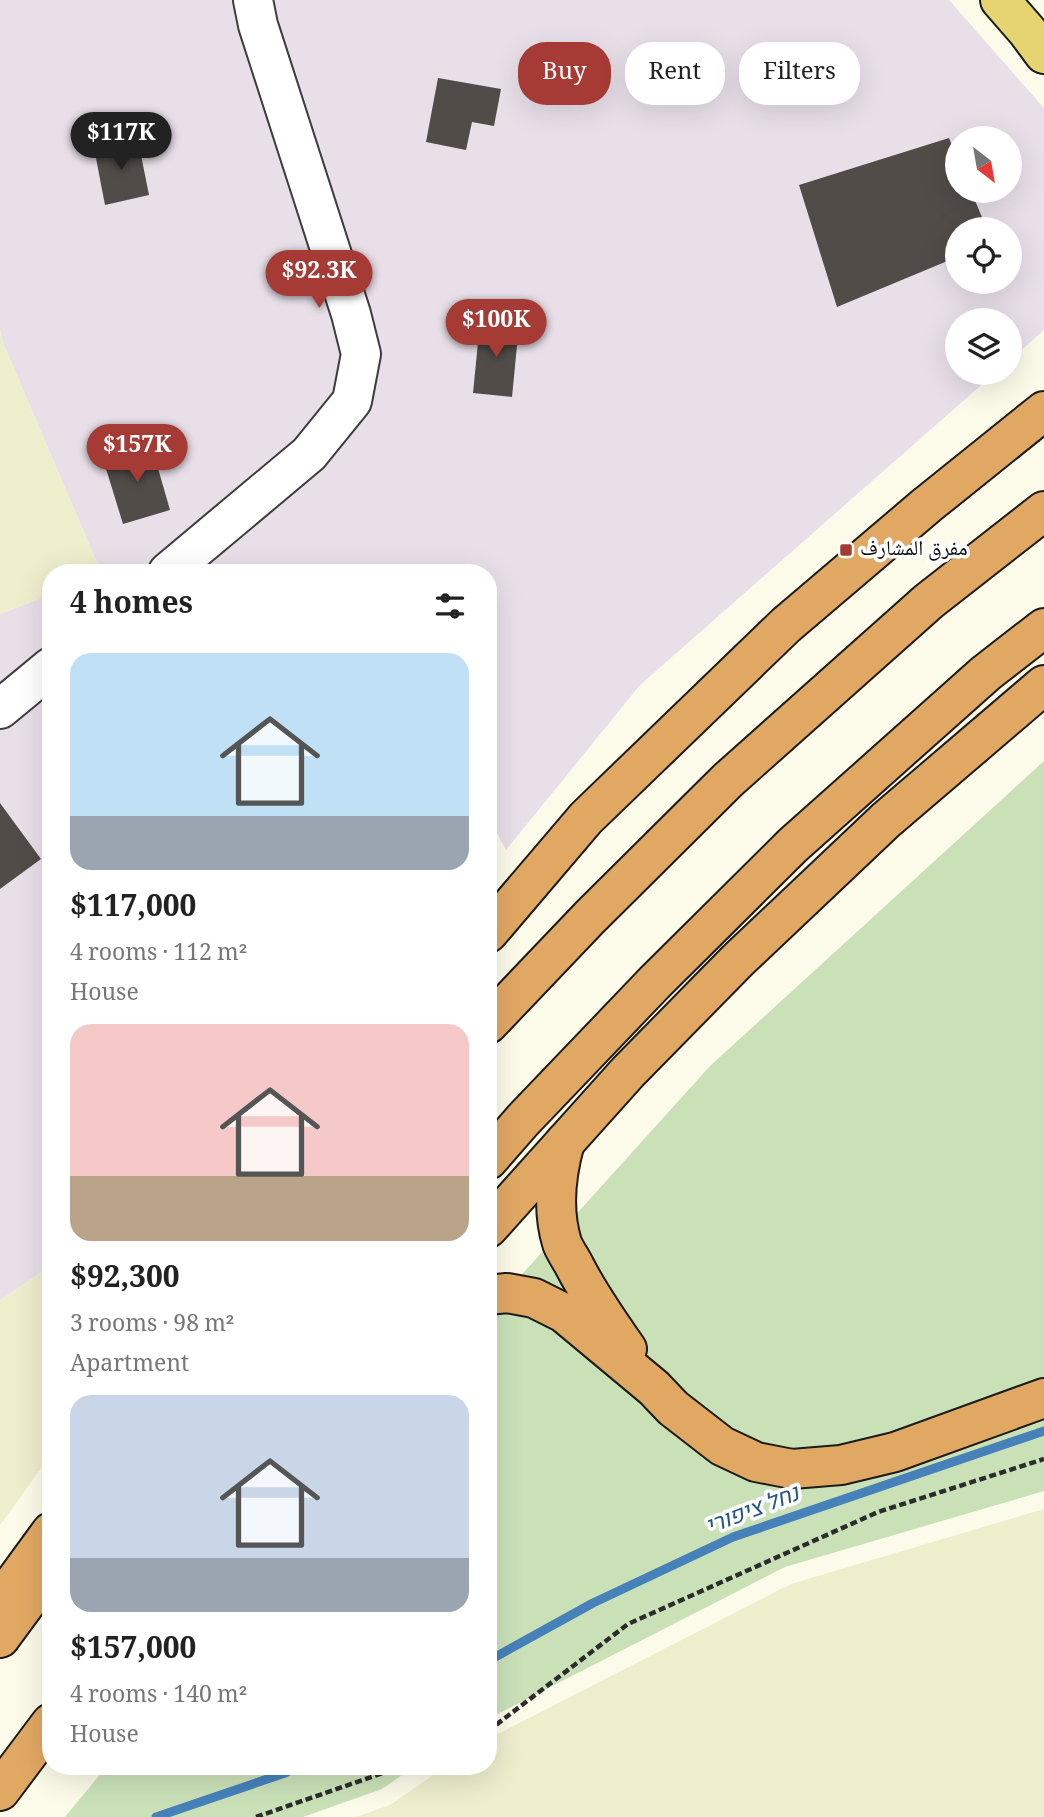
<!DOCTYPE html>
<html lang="en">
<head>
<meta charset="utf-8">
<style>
	body { margin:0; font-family:Georgia,"Noto Naskh Arabic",Heebo,serif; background:#f2f2f2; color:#222; height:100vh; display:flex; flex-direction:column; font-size:26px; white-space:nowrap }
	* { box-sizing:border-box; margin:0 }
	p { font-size:23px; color:#767676 }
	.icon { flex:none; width:38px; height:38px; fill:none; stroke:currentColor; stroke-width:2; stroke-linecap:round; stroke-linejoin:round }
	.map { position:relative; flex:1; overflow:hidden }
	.panel { position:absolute; left:42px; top:564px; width:455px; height:1211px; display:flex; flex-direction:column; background:#fff; border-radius:28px; box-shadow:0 7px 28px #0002 }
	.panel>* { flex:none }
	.banner { position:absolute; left:518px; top:42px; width:420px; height:63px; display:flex; gap:14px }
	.needle { width:46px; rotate:149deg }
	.buttons { position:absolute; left:945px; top:126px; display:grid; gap:14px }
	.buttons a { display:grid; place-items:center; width:77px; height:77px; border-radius:50%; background:#fff; box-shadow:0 7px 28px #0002; font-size:35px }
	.price { position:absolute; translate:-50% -60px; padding:0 16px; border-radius:24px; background:#a63a35; color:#fff; font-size:23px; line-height:46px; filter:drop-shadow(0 2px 4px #0008) }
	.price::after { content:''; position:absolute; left:50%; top:42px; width:21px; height:16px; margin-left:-10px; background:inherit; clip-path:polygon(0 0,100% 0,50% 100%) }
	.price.selected { background:#222; color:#fff }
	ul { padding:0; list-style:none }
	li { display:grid; align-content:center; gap:14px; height:371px; padding:0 28px }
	li span { display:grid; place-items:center; height:217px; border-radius:21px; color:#555 }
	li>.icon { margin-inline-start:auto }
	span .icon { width:126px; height:126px; fill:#fffc; stroke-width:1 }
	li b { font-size:30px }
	h2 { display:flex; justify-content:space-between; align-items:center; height:84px; padding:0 28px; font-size:30px }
	.chip { padding:0 24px; border-radius:28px; background:#fff; box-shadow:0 7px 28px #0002; font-size:24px; line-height:63px }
	.chip.selected { background:#a63a35; color:#fff }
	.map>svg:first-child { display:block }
	.industrial { fill:#e8dfe8; fill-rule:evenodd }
	.farmland { fill:#eeeecd }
	.green { fill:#cae1b8 }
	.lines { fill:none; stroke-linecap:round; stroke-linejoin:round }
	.stream { stroke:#4681ba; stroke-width:9 }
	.building { fill:#514c48 }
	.minor-casing { stroke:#3d3d3d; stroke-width:42 }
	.major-casing { stroke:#1b1b1b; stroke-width:42 }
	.highway-casing { stroke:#1b1b1b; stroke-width:42 }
	.path { stroke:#2c2c2c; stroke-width:4.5; stroke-dasharray:7 3.5; stroke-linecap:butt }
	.minor { stroke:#fff; stroke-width:38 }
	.major { stroke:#e6d470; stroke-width:38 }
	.highway { stroke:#e1a863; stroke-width:38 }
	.poi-dot { fill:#a63a35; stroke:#fff; stroke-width:2.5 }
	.labels { text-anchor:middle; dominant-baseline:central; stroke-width:7; stroke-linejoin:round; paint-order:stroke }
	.poi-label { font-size:21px; fill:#0a0a0a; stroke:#fff; text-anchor:start }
	.water-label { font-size:23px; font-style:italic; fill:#25548a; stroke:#fff }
</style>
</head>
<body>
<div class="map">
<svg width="1044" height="1817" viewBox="0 0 1044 1817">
	<rect width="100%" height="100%" fill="#fcfae9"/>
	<g class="industrial">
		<path d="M0,0H949L1044,108V330L1010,360V320H957V373H995L640,685L506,850L488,816V572H101L3,343L0,330ZM957,138H1010V191H957ZM957,229H1010V282H957Z"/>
		<path d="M51,594V1266L0,1300V614Z"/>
	</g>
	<g class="farmland">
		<path d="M0,330L3,343L101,572H51V594L0,614Z"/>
		<path d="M51,1266V1455L0,1525V1300Z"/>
		<path d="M1044,1509V1817H356L390,1805L446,1766H488V1739L791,1584Z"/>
	</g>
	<g class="green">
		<path d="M1044,761V1491L785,1567L488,1719V1312L710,1066Z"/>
		<path d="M107,1766H415L382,1789L303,1817H65Z"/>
	</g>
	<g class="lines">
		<g class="stream">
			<path d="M488,1661L593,1603L733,1537L1044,1431"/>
			<path d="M156,1817L285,1773L298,1766"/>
		</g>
	</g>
	<g class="building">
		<path d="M438,78L501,89L494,126L472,122L466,150L426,142Z"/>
		<path d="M949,138L957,158V191H971L987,229H957V257L837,307L799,185Z"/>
		<path d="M138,140L149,195L105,205L94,148Z"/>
		<path d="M480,322L519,325L512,397L473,393Z"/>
		<path d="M151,444L170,510L123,524L103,459Z"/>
		<path d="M0,803L41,859L0,889Z"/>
	</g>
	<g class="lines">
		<defs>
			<g id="minor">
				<path d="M168,572L309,454L352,401L361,354L351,314L258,25L253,0"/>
				<path d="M0,709L51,667"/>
			</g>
			<path id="major" d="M1000,0L1027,31L1044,54"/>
			<g id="highway">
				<path d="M488,933L586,818L786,625L927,505L1044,411"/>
				<path d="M488,1024L590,917L728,780L929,601L1044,511"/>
				<path d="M565,1142C556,1174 552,1210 562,1243C565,1251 571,1259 575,1267C590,1296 608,1322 627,1349"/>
				<path d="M488,1160L523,1120L655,982L793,845L986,673L1044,628"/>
				<path d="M488,1228L628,1072L737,961L886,820L1044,685"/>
				<path d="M488,1295L507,1293L534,1298L564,1313L654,1388L673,1408L722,1446L756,1462L792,1469L841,1465L895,1452L1044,1398"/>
				<path d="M0,1602L51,1532"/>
				<path d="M0,1638L39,1585"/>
				<path d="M0,1791L51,1723"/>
			</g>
		</defs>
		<use href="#minor" class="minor-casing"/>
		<use href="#major" class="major-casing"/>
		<use href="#highway" class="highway-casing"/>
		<g class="path">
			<path d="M488,1731L628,1624L878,1512L1044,1459"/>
			<path d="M256,1817L403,1766"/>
		</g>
		<use href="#minor" class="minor"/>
		<use href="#major" class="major"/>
		<use href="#highway" class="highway"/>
	</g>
	<rect class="poi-dot" x="839" y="543" width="14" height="14" rx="3.5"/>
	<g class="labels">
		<g class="poi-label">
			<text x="860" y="550">مفرق المشارف</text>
		</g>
		<g class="water-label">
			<text transform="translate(753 1512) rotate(-21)">נחל ציפורי</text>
		</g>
	</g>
</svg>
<div class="buttons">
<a><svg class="needle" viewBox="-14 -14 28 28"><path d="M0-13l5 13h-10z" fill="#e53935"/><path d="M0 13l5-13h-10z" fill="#767676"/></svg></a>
<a><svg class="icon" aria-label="locate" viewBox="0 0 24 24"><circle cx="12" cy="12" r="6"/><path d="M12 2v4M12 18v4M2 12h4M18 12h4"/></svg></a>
<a><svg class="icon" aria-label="layers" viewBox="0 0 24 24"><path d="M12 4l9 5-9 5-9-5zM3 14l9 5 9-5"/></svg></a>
</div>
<b class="price selected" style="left:121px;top:172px">$117K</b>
<b class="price" style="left:319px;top:310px">$92.3K</b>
<b class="price" style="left:496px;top:359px">$100K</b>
<b class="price" style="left:137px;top:484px">$157K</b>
<div class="banner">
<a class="chip selected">Buy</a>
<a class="chip">Rent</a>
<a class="chip">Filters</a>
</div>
<section class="panel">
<h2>4 homes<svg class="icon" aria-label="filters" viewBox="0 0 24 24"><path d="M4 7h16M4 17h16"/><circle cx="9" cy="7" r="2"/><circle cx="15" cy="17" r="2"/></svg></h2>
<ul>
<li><span style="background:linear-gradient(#bfe0f5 75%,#9aa5b1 0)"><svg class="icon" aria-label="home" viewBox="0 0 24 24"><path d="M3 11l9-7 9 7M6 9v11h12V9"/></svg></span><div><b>$117,000</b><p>4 rooms · 112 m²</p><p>House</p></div></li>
<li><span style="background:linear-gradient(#f6c9c9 70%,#b9a48a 0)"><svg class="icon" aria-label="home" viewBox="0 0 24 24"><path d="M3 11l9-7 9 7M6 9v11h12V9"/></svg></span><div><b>$92,300</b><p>3 rooms · 98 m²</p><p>Apartment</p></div></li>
<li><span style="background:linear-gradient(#c9d6e8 75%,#9aa5b1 0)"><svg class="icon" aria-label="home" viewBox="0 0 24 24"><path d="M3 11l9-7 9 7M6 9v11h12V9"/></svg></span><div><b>$157,000</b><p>4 rooms · 140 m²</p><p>House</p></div></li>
</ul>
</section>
</div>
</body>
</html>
